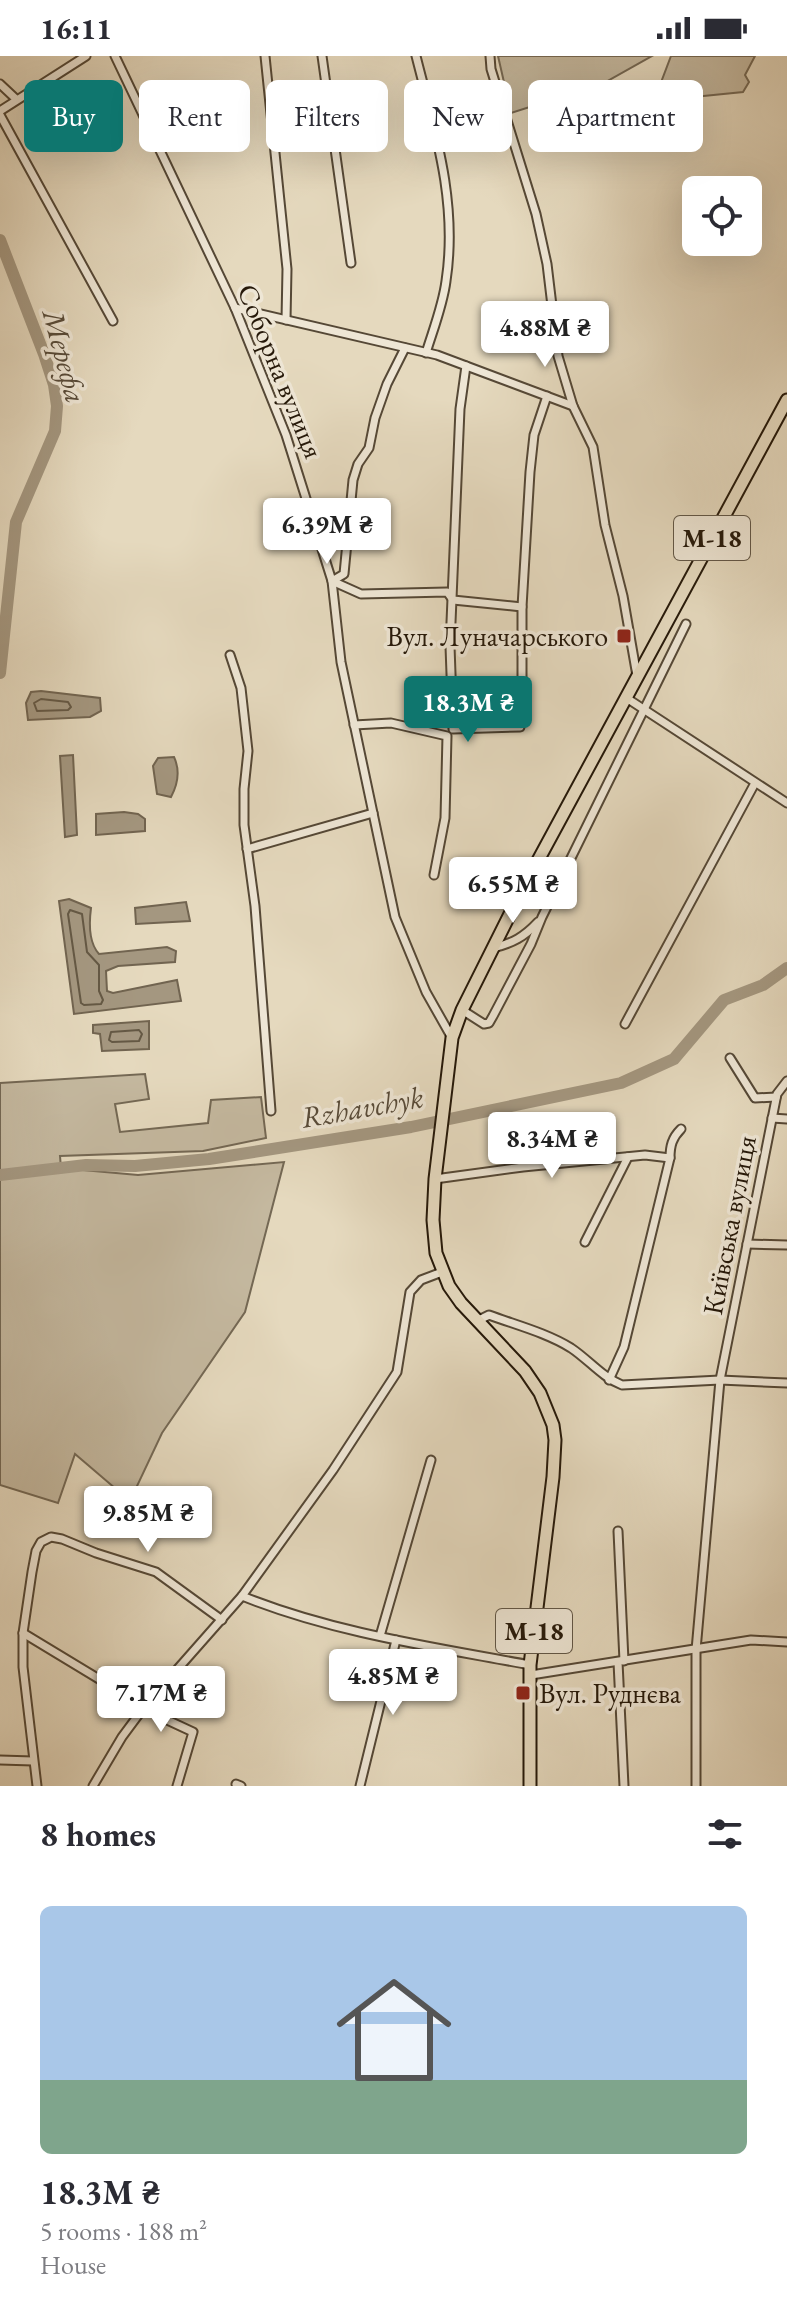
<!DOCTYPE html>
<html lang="en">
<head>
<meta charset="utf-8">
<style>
	body { margin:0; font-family:"EB Garamond",serif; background:#f2f2f3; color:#2b2b33; height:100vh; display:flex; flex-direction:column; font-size:30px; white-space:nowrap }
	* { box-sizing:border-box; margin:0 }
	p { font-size:26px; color:#7c7c81 }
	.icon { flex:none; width:44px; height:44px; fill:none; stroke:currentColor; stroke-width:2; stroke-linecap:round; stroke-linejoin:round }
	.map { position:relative; height:1730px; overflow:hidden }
	.drawer { display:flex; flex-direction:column; background:#fff; flex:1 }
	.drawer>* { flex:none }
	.banner { position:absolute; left:24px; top:24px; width:740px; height:72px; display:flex; gap:16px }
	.tools { position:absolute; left:682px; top:120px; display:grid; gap:16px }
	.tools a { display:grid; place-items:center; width:80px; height:80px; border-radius:12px; background:#fff; box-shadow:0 8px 32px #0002; font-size:40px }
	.price { position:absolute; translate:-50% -68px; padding:0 18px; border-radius:8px; background:#fff; color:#222; font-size:26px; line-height:52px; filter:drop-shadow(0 2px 4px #0008) }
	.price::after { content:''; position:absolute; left:50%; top:48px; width:24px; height:18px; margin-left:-12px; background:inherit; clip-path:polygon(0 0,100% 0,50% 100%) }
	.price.selected { background:#0f766e; color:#fff }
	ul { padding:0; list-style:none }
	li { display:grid; align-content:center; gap:16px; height:424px; padding:0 40px }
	li span { display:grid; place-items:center; height:248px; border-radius:12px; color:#555 }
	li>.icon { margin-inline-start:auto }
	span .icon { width:144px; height:144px; fill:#fffc; stroke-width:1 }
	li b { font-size:34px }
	h2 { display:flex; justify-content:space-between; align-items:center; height:96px; padding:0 40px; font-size:34px }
	.tag { padding:0 28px; border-radius:12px; background:#fff; box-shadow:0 8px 32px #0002; font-size:28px; line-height:72px }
	.tag.selected { background:#0f766e; color:#fff }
	.status { display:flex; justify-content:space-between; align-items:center; height:56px; padding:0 40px; background:#fff; direction:ltr }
	.status svg { height:22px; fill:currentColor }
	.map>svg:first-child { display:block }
	.green { fill:#c4b89f; stroke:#746854; stroke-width:2 }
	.water { fill:#a49780; stroke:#716450; stroke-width:2 }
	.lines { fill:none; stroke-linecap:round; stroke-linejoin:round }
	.shore { stroke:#645844; stroke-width:2 }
	.river { stroke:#a49780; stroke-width:12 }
	.minor-casing { stroke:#554836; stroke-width:11 }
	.highway-casing { stroke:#251809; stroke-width:15 }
	.minor { stroke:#eee6d5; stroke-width:7 }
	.highway { stroke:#e5d9be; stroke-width:11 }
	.poi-dot { fill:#8f2418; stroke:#eee6d5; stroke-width:3 }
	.labels { text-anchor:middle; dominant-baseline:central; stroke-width:7; stroke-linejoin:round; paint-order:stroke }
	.shield { fill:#eee6d5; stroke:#615646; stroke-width:2 }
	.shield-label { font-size:26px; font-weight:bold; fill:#251809 }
	.street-label { font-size:28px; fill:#251809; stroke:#eee6d5 }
	.poi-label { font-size:28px; fill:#251809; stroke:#eee6d5; text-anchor:end }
	.water-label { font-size:30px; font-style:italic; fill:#584b39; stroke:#eee6d5 }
</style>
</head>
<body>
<div class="status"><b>16:11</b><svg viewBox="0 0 49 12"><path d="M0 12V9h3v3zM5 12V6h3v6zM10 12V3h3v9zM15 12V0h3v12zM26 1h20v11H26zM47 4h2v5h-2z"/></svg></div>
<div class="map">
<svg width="787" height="1730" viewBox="0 0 787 1730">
	<rect width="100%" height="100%" fill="#e5d9be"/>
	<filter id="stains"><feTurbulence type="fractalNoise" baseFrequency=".0025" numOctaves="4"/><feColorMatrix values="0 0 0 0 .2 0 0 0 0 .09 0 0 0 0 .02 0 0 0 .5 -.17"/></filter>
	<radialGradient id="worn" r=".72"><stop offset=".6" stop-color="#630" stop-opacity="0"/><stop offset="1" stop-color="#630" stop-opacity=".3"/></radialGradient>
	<g class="green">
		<path d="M498,0H652L602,28L511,57Z"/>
		<path d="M671,0H755L745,19L749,26L743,36L664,44L657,37Z"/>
		<path d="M145,1018L149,1043L115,1048L120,1076L208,1067L211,1044L261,1041L266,1082L203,1095L60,1100L61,1112L138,1119L284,1106L245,1256L162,1377L130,1445L75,1398L58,1447L0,1429V1027Z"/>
	</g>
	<g class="water">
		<path d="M41,635L100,642L101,655L90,661L28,664L26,647L31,636Z"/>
		<path d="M73,699L77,779L65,781L60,700Z"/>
		<path d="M174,701C180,714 178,728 171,741L157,738L153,710L158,702Z"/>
		<path d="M124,756L138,758L145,763V775L96,779V758Z"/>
		<path d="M69,843L91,852C89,867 89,887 99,898L167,891L176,895L175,906L118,910L106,915L107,935L113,937L177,924L181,945L74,958L59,845Z"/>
		<path d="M186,846L190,865L136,868L135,852Z"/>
		<path d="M149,965V993L102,995L100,978L93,977V969Z"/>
	</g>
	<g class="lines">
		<g class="shore">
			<path d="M41,643L68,646L71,651L68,654L37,655L34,647Z"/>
			<path d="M70,854L82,858L87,896L99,909V935L103,944L101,948L84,949L81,947L68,858Z"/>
			<path d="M139,974L142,978L139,985L112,986L109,984L111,976Z"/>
		</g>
		<g class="river">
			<path d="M0,184L44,298L54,329L57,350L55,375L16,466L0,617"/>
			<path d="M0,1119L86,1109L135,1110L209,1103L411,1071L621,1027L674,1003L724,944L763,929L787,912"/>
		</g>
		<defs>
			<g id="minor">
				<path d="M115,0L235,252L286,379L332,525L341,606L395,861L426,936L452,982"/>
				<path d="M265,0L287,213L286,264"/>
				<path d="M322,0L351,207"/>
				<path d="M416,0C435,75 458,147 446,225C443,249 433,274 426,297"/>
				<path d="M490,0L491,13L536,158L547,208L558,300L573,350L593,391L605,469L623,540L637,620"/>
				<path d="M0,28L16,43"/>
				<path d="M0,55L86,0"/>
				<path d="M0,59L113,265"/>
				<path d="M235,252L437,299L573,350"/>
				<path d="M405,292L387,328L375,362L369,392L358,408L353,424L344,518L332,525L361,538L447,536L453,544L522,551"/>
				<path d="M466,310L460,353L450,590L453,673L520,671L522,658V551L530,416L534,379L547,340"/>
				<path d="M230,599L241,632L248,695L244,733V769L255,850L271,1055"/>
				<path d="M625,641L787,747"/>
				<path d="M354,669L391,667L447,680L445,762L434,819"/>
				<path d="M247,793L373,757"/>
				<path d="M493,892C513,887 524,881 538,866"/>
				<path d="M462,954L484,968L489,967L493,960L531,888L542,861L686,568"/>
				<path d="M625,968L755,727"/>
				<path d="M730,1002L755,1042L776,1041"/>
				<path d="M772,1062L787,1063"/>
				<path d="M435,1123L523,1111L645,1099L670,1102"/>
				<path d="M585,1186L628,1101"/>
				<path d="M747,1188L787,1189"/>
				<path d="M477,1265L489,1259C516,1269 547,1277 571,1292C589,1304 602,1321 622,1329L720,1324L787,1327"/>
				<path d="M609,1324L624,1291L670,1102C670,1090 672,1082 681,1073"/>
				<path d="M618,1475L624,1605"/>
				<path d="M242,1540C334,1577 434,1591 530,1609"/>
				<path d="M23,1577L165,1663L193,1676L177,1730"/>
				<path d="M380,1580L431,1404"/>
				<path d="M618,1606L624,1730"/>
				<path d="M531,1619L751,1584L787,1586"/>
				<path d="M0,1704L33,1705"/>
				<path d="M236,1728L241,1730"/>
				<path d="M37,1730L23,1611V1577L32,1516L36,1495L41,1486L51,1481L62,1483L96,1497L156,1516L222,1564"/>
				<path d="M93,1730L122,1681L145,1650L242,1540L333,1414L397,1316L410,1236L421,1224L442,1216"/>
				<path d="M360,1730L396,1584"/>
				<path d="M696,1730V1594L720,1324L777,1038L787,1025"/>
			</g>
			<path id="highway" d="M530,1730V1609L553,1421L555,1384L553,1369L540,1337L525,1315L461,1247L449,1230L436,1197L433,1164L435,1123L452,982L462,954L521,836L787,344"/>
		</defs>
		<use href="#minor" class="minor-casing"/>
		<use href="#highway" class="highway-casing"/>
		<use href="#minor" class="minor"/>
		<use href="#highway" class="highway"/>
	</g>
	<g class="poi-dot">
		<rect x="616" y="572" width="16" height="16" rx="4"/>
		<rect x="515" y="1629" width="16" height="16" rx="4"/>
	</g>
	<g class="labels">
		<g class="shield">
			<rect x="674" y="460" width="76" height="44" rx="6"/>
			<rect x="496" y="1553" width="76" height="44" rx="6"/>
		</g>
		<g class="shield-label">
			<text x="712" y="482">М-18</text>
			<text x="534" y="1575">М-18</text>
		</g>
		<g class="street-label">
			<text transform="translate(281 315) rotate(68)">Соборна вулиця</text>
			<text transform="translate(729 1169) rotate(-79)">Київська вулиця</text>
		</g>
		<g class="poi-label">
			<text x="608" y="580">Вул. Луначарського</text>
			<text x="539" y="1637" text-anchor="start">Вул. Руднєва</text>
		</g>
		<g class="water-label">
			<text transform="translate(65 300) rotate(75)">Мерефа</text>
			<text transform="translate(362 1051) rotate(-10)">Rzhavchyk</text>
		</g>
	</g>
	<rect width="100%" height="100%" filter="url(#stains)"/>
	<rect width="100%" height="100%" fill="url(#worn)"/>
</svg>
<div class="tools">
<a><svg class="icon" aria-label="locate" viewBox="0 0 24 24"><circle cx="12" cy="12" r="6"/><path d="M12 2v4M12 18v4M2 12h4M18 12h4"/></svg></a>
</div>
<b class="price" style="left:545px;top:313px">4.88M ₴</b>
<b class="price" style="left:327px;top:510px">6.39M ₴</b>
<b class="price selected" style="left:468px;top:688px">18.3M ₴</b>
<b class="price" style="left:513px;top:869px">6.55M ₴</b>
<b class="price" style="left:552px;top:1124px">8.34M ₴</b>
<b class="price" style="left:148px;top:1498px">9.85M ₴</b>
<b class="price" style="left:393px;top:1661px">4.85M ₴</b>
<b class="price" style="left:161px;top:1678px">7.17M ₴</b>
<div class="banner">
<a class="tag selected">Buy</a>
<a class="tag">Rent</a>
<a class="tag">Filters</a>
<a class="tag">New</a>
<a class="tag">Apartment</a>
</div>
</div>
<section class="drawer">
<h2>8 homes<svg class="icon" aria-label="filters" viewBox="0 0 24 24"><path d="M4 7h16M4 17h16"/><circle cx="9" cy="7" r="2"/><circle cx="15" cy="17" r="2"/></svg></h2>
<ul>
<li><span style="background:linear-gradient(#a9c7e8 70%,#7fa58c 0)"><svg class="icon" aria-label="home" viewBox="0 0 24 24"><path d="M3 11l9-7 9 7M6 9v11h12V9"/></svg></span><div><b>18.3M ₴</b><p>5 rooms · 188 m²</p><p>House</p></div></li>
</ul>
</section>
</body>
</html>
